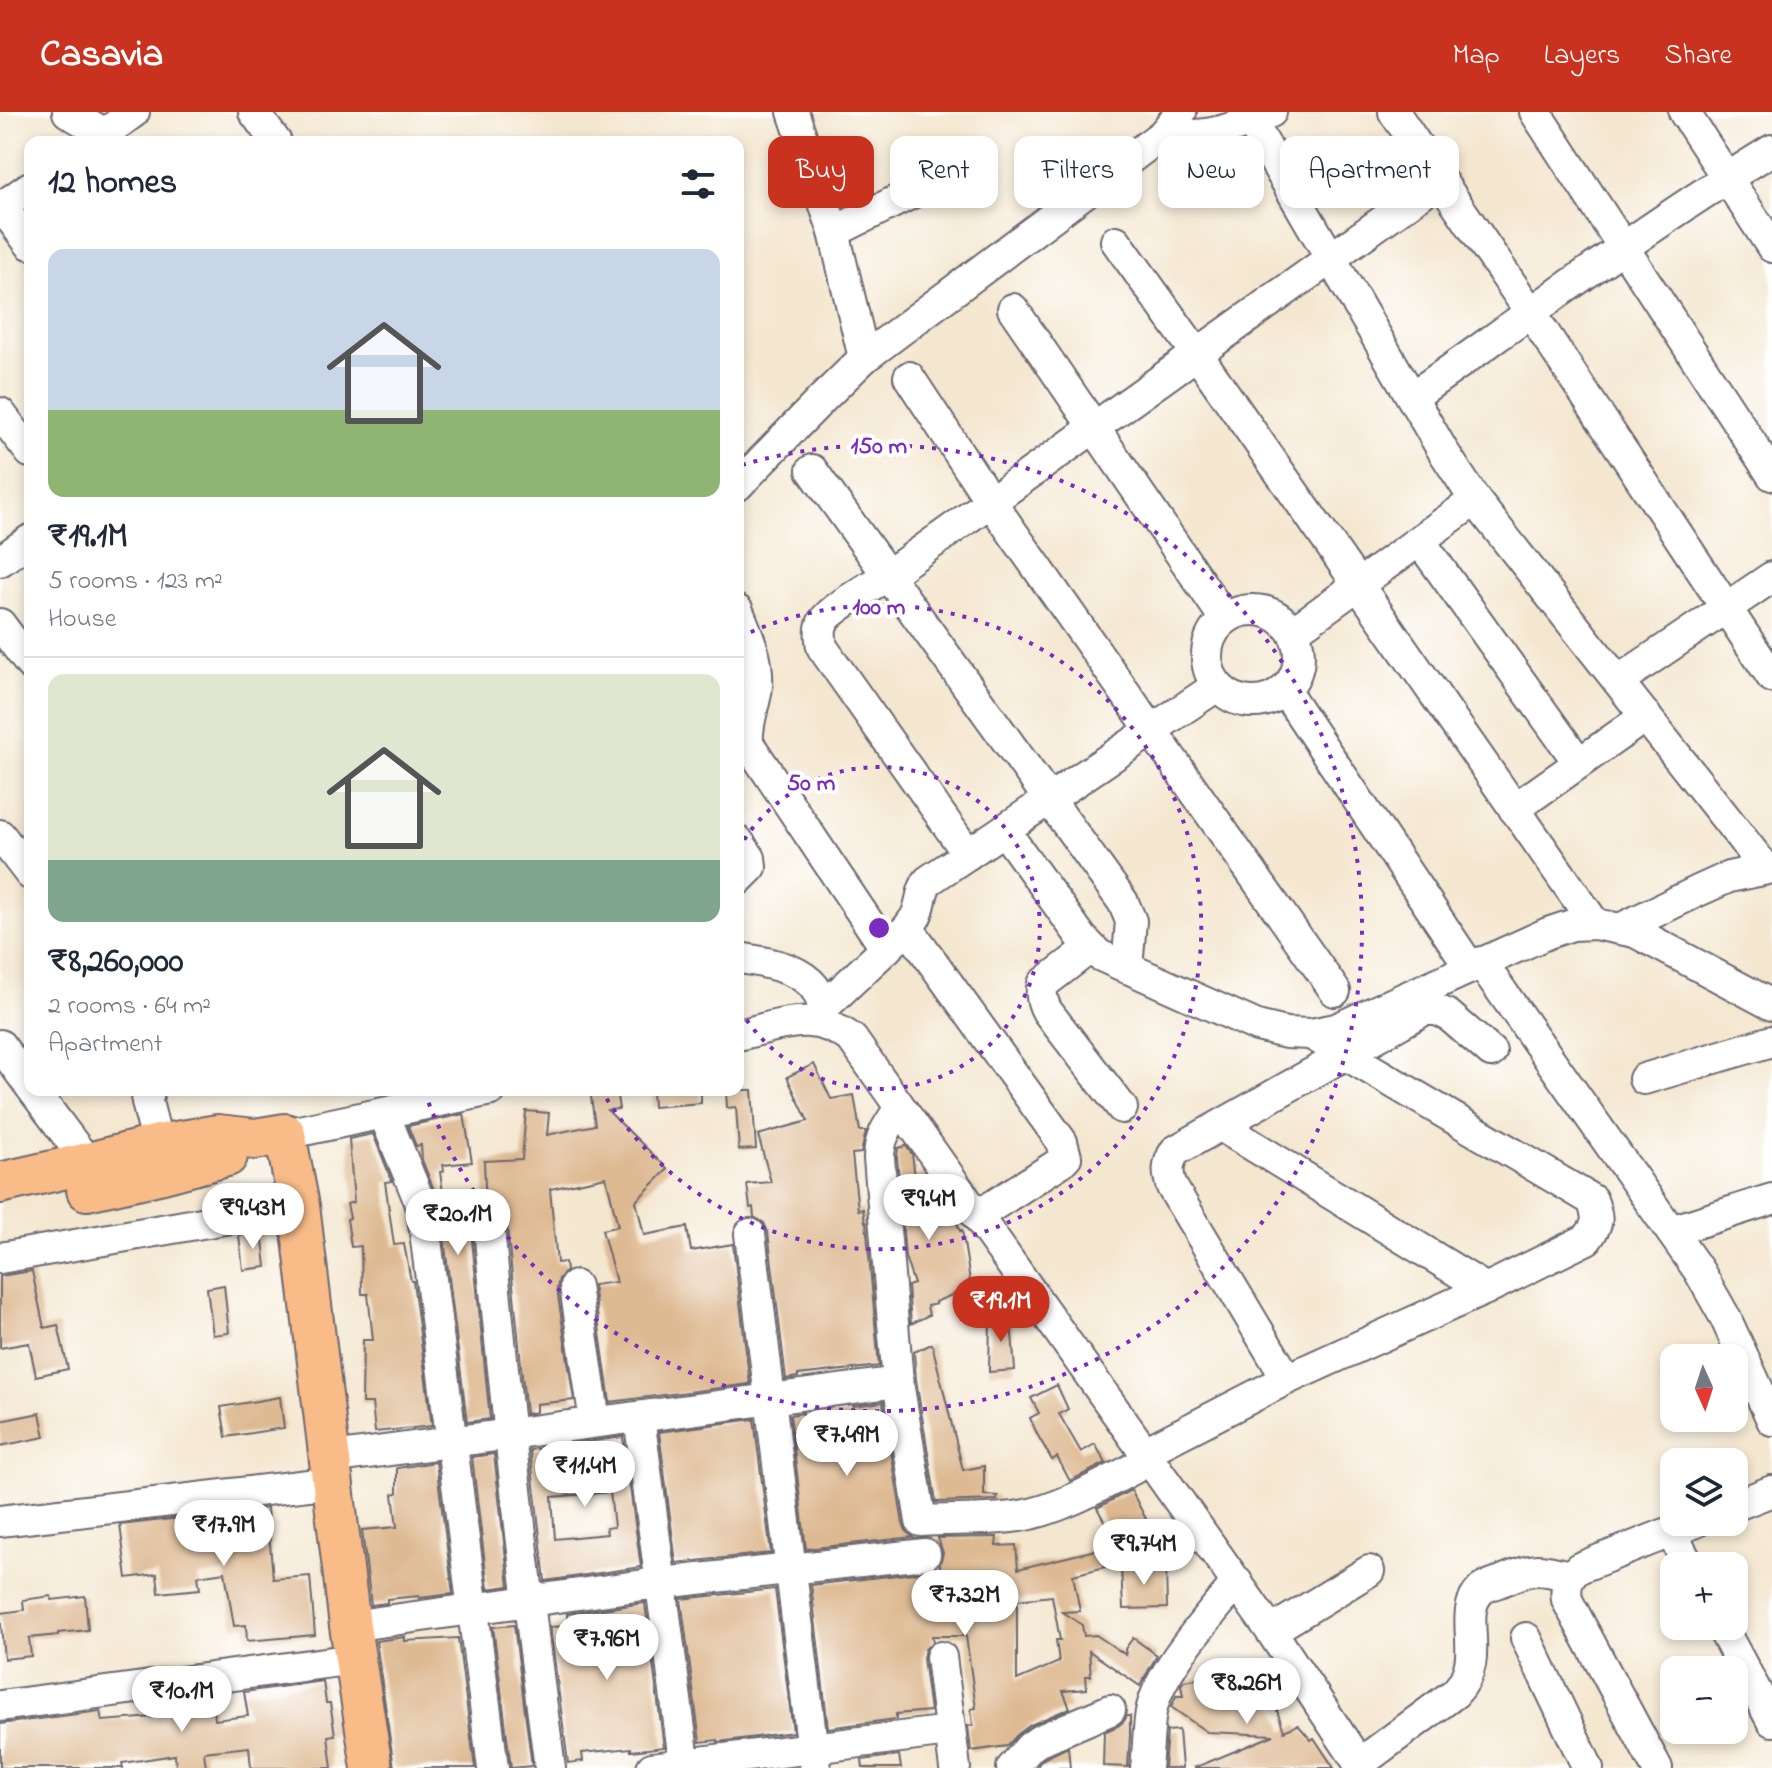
<!DOCTYPE html>
<html lang="en">
<head>
<meta charset="utf-8">
<style>
	body { margin:0; font-family:"Indie Flower",sans-serif; background:#f6f6f7; color:#1f2937; height:100vh; display:flex; flex-direction:column; font-size:30px; white-space:nowrap }
	* { box-sizing:border-box; margin:0 }
	p { font-size:26px; color:#747a83 }
	.icon { flex:none; width:44px; height:44px; fill:none; stroke:currentColor; stroke-width:2; stroke-linecap:round; stroke-linejoin:round }
	.map { position:relative; flex:1; overflow:hidden }
	.drawer { position:absolute; left:24px; top:24px; width:720px; height:960px; display:flex; flex-direction:column; background:#fff; border-radius:16px; box-shadow:0 4px 12px #0003 }
	.drawer>* { flex:none }
	.banner { position:absolute; left:768px; top:24px; width:760px; height:72px; display:flex; gap:16px }
	.needle { width:52px; rotate:177deg }
	.tools { position:absolute; left:1660px; top:1232px; display:grid; gap:16px }
	.tools a { display:grid; place-items:center; width:88px; height:88px; border-radius:16px; background:#fff; box-shadow:0 4px 12px #0003; font-size:40px }
	.price { position:absolute; translate:-50% -68px; padding:0 18px; border-radius:28px; background:#fff; color:#222; font-size:26px; line-height:52px; filter:drop-shadow(0 2px 4px #0008) }
	.price::after { content:''; position:absolute; left:50%; top:48px; width:24px; height:18px; margin-left:-12px; background:inherit; clip-path:polygon(0 0,100% 0,50% 100%) }
	.price.active { background:#c8321e; color:#fff }
	ul { padding:0; list-style:none }
	li { display:grid; align-content:center; gap:16px; height:424px; padding:0 24px }
	li+li { border-top:2px solid #e0e1e3 }
	li span { display:grid; place-items:center; height:248px; border-radius:16px; color:#555 }
	li>.icon { margin-inline-start:auto }
	span .icon { width:144px; height:144px; fill:#fffc; stroke-width:1 }
	li b { font-size:34px }
	h2 { display:flex; justify-content:space-between; align-items:center; height:96px; padding:0 24px; font-size:34px }
	.pill { padding:0 28px; border-radius:16px; background:#fff; box-shadow:0 4px 12px #0003; font-size:28px; line-height:72px }
	.pill.active { background:#c8321e; color:#fff }
	header { display:flex; align-items:center; gap:48px; box-sizing:border-box; height:112px; padding:0 40px; background:#c8321e; color:#fff }
	header strong { font-size:38px }
	nav { display:flex; gap:44px; margin-inline-start:auto; font-size:28px }
	.map>svg:first-child { display:block }
	.building { fill:#deba93; fill-rule:evenodd }
	.lines { fill:none; stroke-linecap:round; stroke-linejoin:round }
	.minor-casing { stroke:#6c676f; stroke-width:34 }
	.major-casing { stroke:#6c676f; stroke-width:44 }
	.minor { stroke:#fff; stroke-width:30 }
	.major { stroke:#f9bc89; stroke-width:40 }
	.ring { fill:none; stroke:#7b2cbf; stroke-width:4; stroke-dasharray:4 8 }
	.centre { fill:#7b2cbf; stroke:#fff; stroke-width:4 }
	.ring-label { font-size:24px; text-anchor:middle; font-weight:bold; fill:#7b2cbf; stroke:#fff; stroke-width:8; stroke-linejoin:round; paint-order:stroke }
</style>
</head>
<body>
<header>
<strong>Casavia</strong>
<nav><a>Map</a><a>Layers</a><a>Share</a></nav>
</header>
<div class="map">
<svg width="1772" height="1656" viewBox="0 0 1772 1656">
	<rect width="100%" height="100%" fill="#fff"/>
	<filter id="ink" filterUnits="userSpaceOnUse"><feTurbulence type="fractalNoise" baseFrequency=".0125" numOctaves="2"/><feDisplacementMap in="SourceGraphic" scale="16" xChannelSelector="R" yChannelSelector="G"/><feConvolveMatrix kernelMatrix="1 2 1 2 8 2 1 2 1" color-interpolation-filters="sRGB"/></filter>
	<filter id="wash" filterUnits="userSpaceOnUse"><feTurbulence type="fractalNoise" baseFrequency=".006" numOctaves="4" result="noise"/><feDisplacementMap in="SourceGraphic" scale="32" xChannelSelector="R" yChannelSelector="G"/><feGaussianBlur stdDeviation="1.8" result="paint"/><feColorMatrix in="noise" values="0 0 0 0 0 0 0 0 0 0 0 0 0 0 0 0 0 1.4 0 .05"/><feComposite in="paint" operator="in"/></filter>
	<g filter="url(#wash)">
		<rect width="100%" height="100%" fill="#f4e7d0"/>
		<g id="blocks">
			<g class="building">
				<path d="M814,952L831,987L854,983L860,1019H866L861,1041L852,1042L858,1098L863,1097L865,1110H866L879,1254L798,1263V1265L786,1267L768,1120L764,1111L754,1105L753,1095L750,1096L747,1072L771,1070L758,1023L808,1009L787,965Z"/>
				<path d="M590,978H616L619,997L607,998L668,1057L636,1089L644,1123L687,1115L691,1139L733,1132L750,1272L610,1290L593,1173L616,1170L602,1118L618,1114L606,1065L550,1077L557,1151L565,1150L566,1159L559,1167L557,1177L574,1288L536,1292V1300L526,1302L507,1114L504,1106L497,1100L486,1098L484,1049L522,1047L526,999L549,1001L547,1023L595,1013Z"/>
				<path d="M652,978H701V991L653,995Z"/>
				<path d="M726,978H752L756,1037L739,1038L736,995L727,996Z"/>
				<path d="M464,1002L472,1050L443,1053L444,1059L440,1060L447,1108L475,1105L472,1109L471,1118L490,1307L467,1310L441,1102L434,1078L422,1048L421,1033L416,1034L408,1014Z"/>
				<path d="M373,1022L392,1069L385,1070L394,1133L404,1132L411,1169H413L432,1314L375,1320L372,1291H362L363,1228H373L368,1182H362L361,1134L351,1135L347,1107L350,1106L347,1092L354,1090L349,1027Z"/>
				<path d="M906,1034L912,1042L915,1065L925,1062L931,1069L937,1099L949,1095L954,1102L960,1119L962,1118L971,1175L935,1190L936,1192L927,1194L929,1203L911,1212L908,1174L914,1172L905,1145L902,1104H906L901,1088L897,1046L898,1036Z"/>
				<path d="M262,1119L266,1155L243,1158L239,1123Z"/>
				<path d="M32,1159L44,1216L58,1213L68,1257L36,1264L29,1231L0,1236V1164Z"/>
				<path d="M224,1173L229,1221L213,1223L207,1176Z"/>
				<path d="M1010,1198L1015,1258L989,1260L990,1206Z"/>
				<path d="M932,1232L963,1358L984,1354V1383L998,1384L997,1388L936,1390L916,1268L914,1240Z"/>
				<path d="M1057,1273L1068,1297L1059,1302L1081,1340L1095,1332L1106,1351L1070,1369L1057,1345L1052,1348L1037,1322L1030,1306L1039,1301L1031,1286Z"/>
				<path d="M280,1285L284,1316L226,1325L221,1295Z"/>
				<path d="M883,1290L903,1412L907,1420L913,1425L806,1437L790,1303L803,1301L804,1306L854,1301L853,1294Z"/>
				<path d="M40,1301L45,1325L0,1334V1309Z"/>
				<path d="M754,1307L771,1441L676,1451L659,1320Z"/>
				<path d="M623,1325L641,1455L545,1469L530,1338ZM610,1380L614,1415L606,1416L607,1422L555,1427L552,1385Z"/>
				<path d="M494,1342L509,1474L488,1477L472,1345Z"/>
				<path d="M436,1350L453,1482L419,1486V1484L387,1487V1491L371,1493L362,1418L397,1415L393,1382L397,1381V1356Z"/>
				<path d="M1131,1378L1148,1411L1112,1423L1097,1396Z"/>
				<path d="M267,1396L273,1467L310,1464L315,1523L247,1529L246,1513L234,1514L225,1460L198,1464L200,1477L159,1481L157,1462L127,1466L120,1413Z"/>
				<path d="M997,1425L996,1434L1016,1433L1018,1457L1116,1433L1121,1451L1073,1463L1080,1499L1062,1500L1082,1513L1084,1524L1096,1523L1126,1543L1125,1537L1133,1526L1157,1543L1140,1574L1089,1539L1091,1564H1086L1087,1577L1063,1579L1070,1596L1030,1613L1017,1623L1007,1634L971,1639L968,1614L973,1613L971,1597L976,1596L966,1524H932L933,1530L925,1537L923,1546L930,1599L896,1602V1607L828,1616L811,1473L940,1458V1452L943,1441L938,1426ZM1052,1484L1060,1528H1056L1059,1550L1017,1568V1488Z"/>
				<path d="M1166,1452L1167,1496L1123,1497L1121,1454Z"/>
				<path d="M775,1477L793,1620L718,1630V1628L700,1630L681,1487Z"/>
				<path d="M51,1484L52,1488L85,1484L88,1518L58,1521V1523L29,1526L31,1544L4,1547L0,1501L24,1498L23,1488Z"/>
				<path d="M645,1491L664,1635L631,1639V1636L582,1641L583,1649L568,1651L550,1515L568,1514L567,1502Z"/>
				<path d="M514,1513L532,1654L511,1656L493,1515Z"/>
				<path d="M405,1525V1529L458,1526L475,1656H394L376,1529Z"/>
				<path d="M1235,1561L1238,1588L1270,1578L1284,1619L1298,1613L1311,1628L1314,1626L1334,1656H1194L1274,1623L1207,1620L1171,1595L1176,1584H1183L1181,1573L1184,1569Z"/>
				<path d="M323,1569L326,1591H330L335,1623L328,1624L332,1656H251L249,1635L204,1640L206,1656H176L175,1643L122,1651L123,1656H0V1612L100,1599L102,1609L167,1604L165,1590L212,1584L215,1608L248,1604L244,1580Z"/>
				<path d="M1127,1604H1130V1623L1128,1655L1103,1654L1104,1620L1118,1614L1124,1609Z"/>
				<path d="M1179,1618L1182,1656H1164L1167,1619Z"/>
				<path d="M1068,1635L1070,1656H1038V1653L1042,1648L1049,1644Z"/>
				<path d="M899,1643L901,1656H863L862,1648Z"/>
			</g>
		</g>
	</g>
	<g filter="url(#ink)">
		<use href="#blocks" fill-opacity="0" stroke="#6c676f" stroke-width="2"/>
		<g class="lines">
			<defs>
				<g id="minor">
					<path d="M68,0L105,22L111,30"/>
					<path d="M254,0L276,30"/>
					<path d="M793,0L834,120L864,246"/>
					<path d="M1394,0L1531,201L1772,565"/>
					<path d="M1535,0L1772,363"/>
					<path d="M1684,0L1772,135"/>
					<path d="M1251,9L1443,339L1475,388L1766,757"/>
					<path d="M1163,22C1208,27 1230,18 1271,0"/>
					<path d="M93,30L134,0"/>
					<path d="M2,95L30,132"/>
					<path d="M0,96L30,75"/>
					<path d="M834,120L964,55"/>
					<path d="M1116,129L1197,242L1595,812"/>
					<path d="M1013,197L1225,507"/>
					<path d="M909,265L991,390L1335,879"/>
					<path d="M1412,285C1531,201 1648,114 1772,38"/>
					<path d="M0,301L30,340"/>
					<path d="M812,358L1123,790L1131,809L1127,856"/>
					<path d="M738,373L823,286L864,246L1163,22L1181,0"/>
					<path d="M1420,429L1579,651"/>
					<path d="M0,449L30,428"/>
					<circle cx="1253" cy="544" r="46"/>
					<path d="M738,499C748,524 759,547 757,574C755,594 746,611 748,631L886,837"/>
					<path d="M0,512L30,552"/>
					<path d="M1293,520L1475,388"/>
					<path d="M1618,569L1772,465"/>
					<path d="M1285,579L1470,855"/>
					<path d="M1514,697L1646,604"/>
					<path d="M1004,718L1082,826L1099,843L1257,914L1286,921L1311,922L1336,917L1548,821L1572,813L1595,812L1635,820L1772,893"/>
					<path d="M0,723L30,762"/>
					<path d="M738,729L750,746L751,755L738,768"/>
					<path d="M968,742L822,535C821,527 819,518 823,510C831,496 873,473 888,463L1440,68"/>
					<path d="M908,816L1062,1030L1066,1045L1061,1050L977,1104"/>
					<path d="M1622,816L1698,779L1729,765L1772,756"/>
					<path d="M1090,836L1043,872C1040,882 1042,890 1047,899L1122,996"/>
					<path d="M738,846C776,851 830,861 822,910"/>
					<path d="M1481,850L1699,1159L1725,1205L1772,1308"/>
					<path d="M825,894L908,816C910,812 914,808 916,804C922,792 920,780 928,769L1217,574"/>
					<path d="M738,923C783,913 811,897 852,927L1271,1519L1362,1656"/>
					<path d="M0,933L30,974"/>
					<path d="M1644,967L1772,929"/>
					<path d="M33,978L88,1051"/>
					<path d="M149,978L147,990L158,1033"/>
					<path d="M900,996C889,1012 879,1025 879,1046L898,1270L921,1409C953,1407 988,1409 1020,1404C1062,1398 1112,1367 1150,1348"/>
					<path d="M384,1002L417,1083L423,1104L493,1656"/>
					<path d="M1221,1014L1486,1177"/>
					<path d="M285,1022L491,978"/>
					<path d="M489,1116C506,1296 526,1476 550,1656"/>
					<path d="M1671,1119L1772,1087"/>
					<path d="M750,1122L815,1656"/>
					<path d="M0,1146L299,1094"/>
					<path d="M575,1174L595,1310"/>
					<path d="M1287,1267L1172,1075C1167,1061 1167,1052 1175,1039L1424,898H1437L1448,903L1491,940"/>
					<path d="M639,1305L685,1656"/>
					<path d="M1145,1340L1287,1267L1486,1177L1587,1127C1599,1111 1599,1107 1592,1088L1311,922"/>
					<path d="M331,1346L898,1270"/>
					<path d="M1734,1394L1772,1379"/>
					<path d="M0,1409L334,1370"/>
					<path d="M1671,1420L1689,1454"/>
					<path d="M350,1514L644,1473L925,1442"/>
					<path d="M1721,1514L1772,1609"/>
					<path d="M1271,1519L1369,1459"/>
					<path d="M1526,1526L1588,1656"/>
					<path d="M941,1545L955,1656"/>
					<path d="M0,1594L355,1547"/>
					<path d="M1359,1652L1455,1581C1489,1546 1455,1503 1481,1478C1487,1473 1497,1471 1504,1468C1533,1455 1538,1456 1569,1464"/>
					<path d="M652,1656L949,1619"/>
					<path d="M1012,1656L1030,1635L1040,1628L1110,1598"/>
					<path d="M1146,1656C1148,1638 1148,1618 1151,1600C1159,1558 1210,1504 1237,1470"/>
					<path d="M1657,1656L1567,1488C1565,1472 1567,1466 1579,1456L1696,1410"/>
				</g>
				<g id="major">
					<path d="M0,1071L88,1051L158,1033L218,1023L255,1027L285,1022L299,1094L350,1514L372,1656"/>
					<path d="M87,1078L163,1061L227,1044"/>
				</g>
			</defs>
			<use href="#minor" class="minor-casing"/>
			<use href="#major" class="major-casing"/>
			<use href="#minor" class="minor"/>
			<use href="#major" class="major"/>
		</g>
	</g>
	<g class="ring">
		<path d="M738 738A161 161 0 1 1 738 894"/>
		<path d="M740 525A322 322 0 1 1 602 979"/>
		<path d="M742 353A483 483 0 1 1 425 981"/>
	</g>
	<circle cx="879" cy="816" r="12" class="centre"/>
	<g class="ring-label">
		<text x="879" y="341">150 m</text>
		<text x="879" y="502">100 m</text>
		<text x="811" y="678">50 m</text>
	</g>
</svg>
<div class="tools">
<a><svg class="needle" viewBox="-14 -14 28 28"><path d="M0-13l5 13h-10z" fill="#e53935"/><path d="M0 13l5-13h-10z" fill="#747a83"/></svg></a>
<a><svg class="icon" aria-label="layers" viewBox="0 0 24 24"><path d="M12 4l9 5-9 5-9-5zM3 14l9 5 9-5"/></svg></a>
<a>+</a>
<a>−</a>
</div>
<b class="price" style="left:929px;top:1130px">₹9.4M</b>
<b class="price" style="left:253px;top:1139px">₹9.43M</b>
<b class="price" style="left:458px;top:1145px">₹20.1M</b>
<b class="price active" style="left:1001px;top:1232px">₹19.1M</b>
<b class="price" style="left:847px;top:1366px">₹7.49M</b>
<b class="price" style="left:585px;top:1397px">₹11.4M</b>
<b class="price" style="left:224px;top:1456px">₹17.9M</b>
<b class="price" style="left:1144px;top:1475px">₹9.74M</b>
<b class="price" style="left:965px;top:1526px">₹7.32M</b>
<b class="price" style="left:607px;top:1570px">₹7.96M</b>
<b class="price" style="left:1247px;top:1614px">₹8.26M</b>
<b class="price" style="left:182px;top:1622px">₹10.1M</b>
<div class="banner">
<a class="pill active">Buy</a>
<a class="pill">Rent</a>
<a class="pill">Filters</a>
<a class="pill">New</a>
<a class="pill">Apartment</a>
</div>
<section class="drawer">
<h2>12 homes<svg class="icon" aria-label="filters" viewBox="0 0 24 24"><path d="M4 7h16M4 17h16"/><circle cx="9" cy="7" r="2"/><circle cx="15" cy="17" r="2"/></svg></h2>
<ul>
<li><span style="background:linear-gradient(#c9d6e8 65%,#8fb573 0)"><svg class="icon" aria-label="home" viewBox="0 0 24 24"><path d="M3 11l9-7 9 7M6 9v11h12V9"/></svg></span><div><b>₹19.1M</b><p>5 rooms · 123 m²</p><p>House</p></div></li>
<li><span style="background:linear-gradient(#dfe7d0 75%,#7fa58c 0)"><svg class="icon" aria-label="home" viewBox="0 0 24 24"><path d="M3 11l9-7 9 7M6 9v11h12V9"/></svg></span><div><b>₹8,260,000</b><p>2 rooms · 64 m²</p><p>Apartment</p></div></li>
</ul>
</section>
</div>
</body>
</html>
